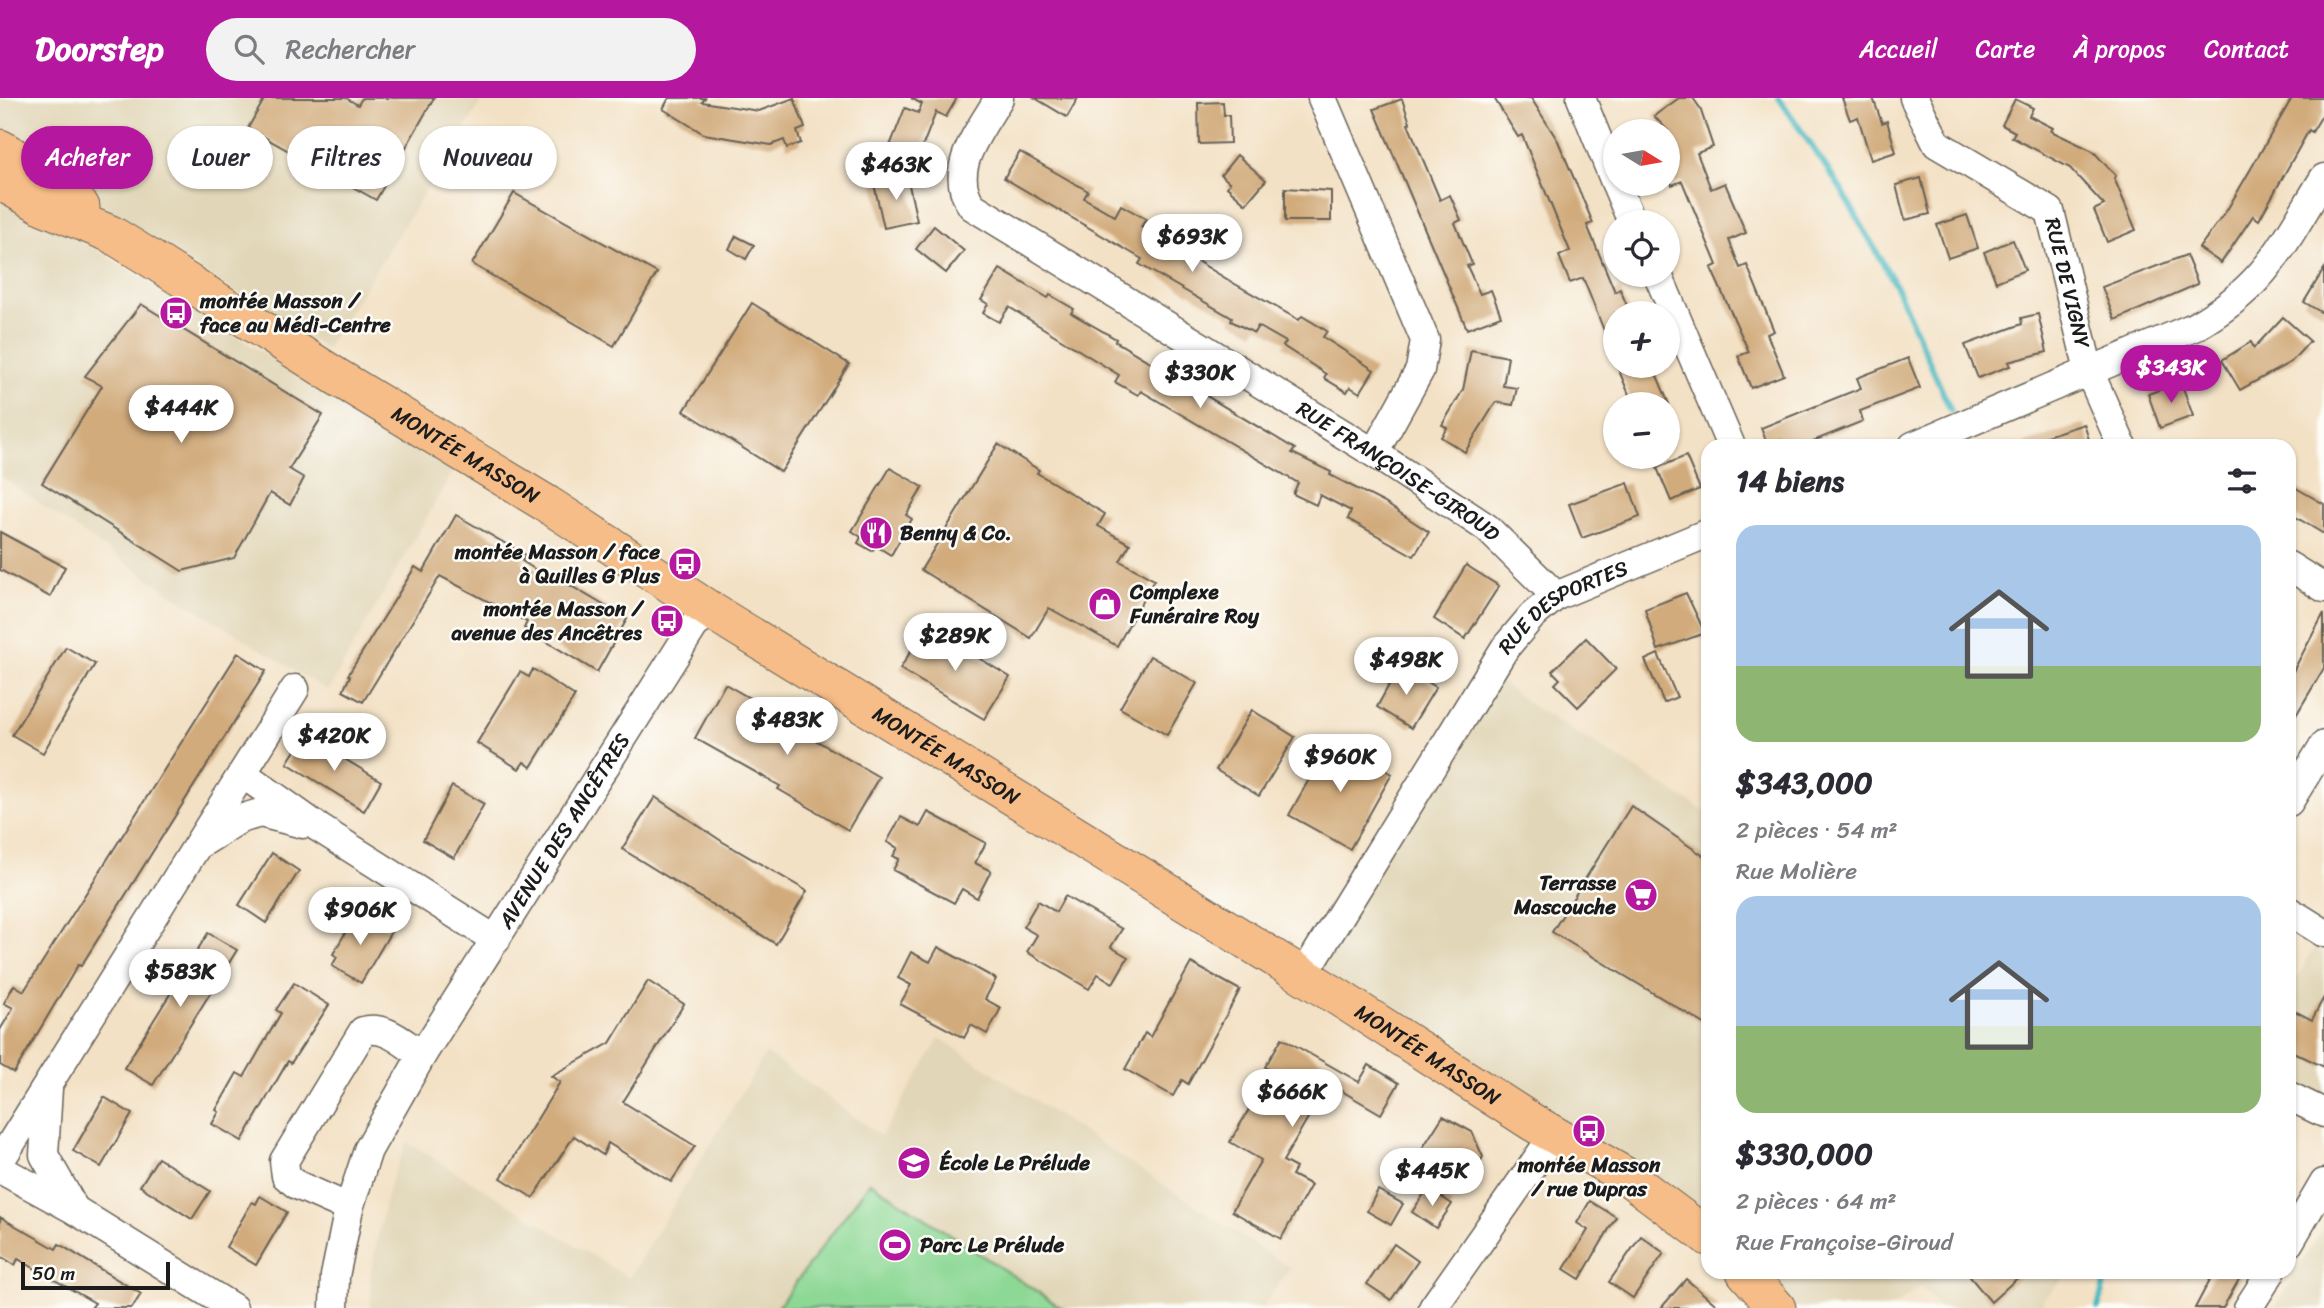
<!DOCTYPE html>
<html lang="fr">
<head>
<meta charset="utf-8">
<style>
	body { margin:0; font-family:Sriracha,sans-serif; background:#f2f2f3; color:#2b2b33; height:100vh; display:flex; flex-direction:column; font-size:26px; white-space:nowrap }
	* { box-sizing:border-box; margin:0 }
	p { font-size:23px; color:#7c7c81 }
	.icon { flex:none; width:38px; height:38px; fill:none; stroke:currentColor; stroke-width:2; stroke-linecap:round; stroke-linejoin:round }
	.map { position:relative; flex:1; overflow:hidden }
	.drawer { position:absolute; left:1701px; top:341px; width:595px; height:840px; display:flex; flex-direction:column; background:#fff; border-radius:21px; box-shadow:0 2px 5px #0004 }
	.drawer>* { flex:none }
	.guide { position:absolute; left:21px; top:28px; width:665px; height:63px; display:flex; gap:14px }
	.needle { width:46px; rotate:101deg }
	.fabs { position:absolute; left:1603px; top:21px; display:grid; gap:14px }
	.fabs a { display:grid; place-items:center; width:77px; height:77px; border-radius:50%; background:#fff; box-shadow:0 2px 5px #0004; font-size:35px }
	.scale { position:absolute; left:21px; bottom:18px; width:149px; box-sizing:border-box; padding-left:7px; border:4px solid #1c1c1c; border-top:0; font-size:19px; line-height:24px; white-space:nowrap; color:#1c1c1c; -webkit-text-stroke:5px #fdfcf7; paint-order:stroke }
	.price { position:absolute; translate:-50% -60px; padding:0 16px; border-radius:24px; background:#fff; color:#222; font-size:23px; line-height:46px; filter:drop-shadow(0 2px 4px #0008) }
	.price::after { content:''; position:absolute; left:50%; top:42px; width:21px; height:16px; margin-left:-10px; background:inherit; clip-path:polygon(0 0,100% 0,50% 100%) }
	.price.active { background:#b5179e; color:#fff }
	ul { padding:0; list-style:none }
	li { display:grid; align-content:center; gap:14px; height:371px; padding:0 35px }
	li span { display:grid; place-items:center; height:217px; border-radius:21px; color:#555 }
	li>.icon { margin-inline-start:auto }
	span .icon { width:126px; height:126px; fill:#fffc; stroke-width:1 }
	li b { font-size:30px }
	h2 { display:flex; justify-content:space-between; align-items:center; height:84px; padding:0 35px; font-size:30px }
	.tag { padding:0 24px; border-radius:32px; background:#fff; box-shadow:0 2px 5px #0004; font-size:24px; line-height:63px }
	.tag.active { background:#b5179e; color:#fff }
	header { display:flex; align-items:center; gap:42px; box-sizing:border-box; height:98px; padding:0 35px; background:#b5179e; color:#fff }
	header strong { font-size:33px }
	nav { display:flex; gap:38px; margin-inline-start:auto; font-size:24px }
	.search { width:490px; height:63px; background:#f2f2f3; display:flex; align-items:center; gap:18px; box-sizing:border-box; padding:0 24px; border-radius:38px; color:#7c7c81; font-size:26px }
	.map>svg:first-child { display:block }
	.built { fill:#e1d6b7 }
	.green { fill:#8dd895; stroke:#547a58; stroke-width:2 }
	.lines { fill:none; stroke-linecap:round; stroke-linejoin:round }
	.stream { stroke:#49b8c0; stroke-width:6 }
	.building { fill:#d1ab7c }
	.minor-casing { stroke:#676157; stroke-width:31 }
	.major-casing { stroke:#676157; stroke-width:39 }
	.minor { stroke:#fff; stroke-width:28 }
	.major { stroke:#f7bd88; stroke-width:37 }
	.labels { text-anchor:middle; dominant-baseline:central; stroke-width:5; stroke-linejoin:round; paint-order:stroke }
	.street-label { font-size:21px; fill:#1c1c1c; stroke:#fdfcf7 }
	.poi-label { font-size:21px; font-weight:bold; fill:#1c1c1c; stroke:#fdfcf7; text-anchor:start }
</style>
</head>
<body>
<header>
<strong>Doorstep</strong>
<div class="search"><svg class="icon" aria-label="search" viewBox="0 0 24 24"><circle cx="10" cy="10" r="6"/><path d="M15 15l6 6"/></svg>Rechercher</div>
<nav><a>Accueil</a><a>Carte</a><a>À propos</a><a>Contact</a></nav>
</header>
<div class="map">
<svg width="2324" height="1210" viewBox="0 0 2324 1210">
	<rect width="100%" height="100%" fill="#fdfcf7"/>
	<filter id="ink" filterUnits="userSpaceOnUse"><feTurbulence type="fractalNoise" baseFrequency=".0143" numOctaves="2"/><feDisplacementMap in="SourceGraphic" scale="14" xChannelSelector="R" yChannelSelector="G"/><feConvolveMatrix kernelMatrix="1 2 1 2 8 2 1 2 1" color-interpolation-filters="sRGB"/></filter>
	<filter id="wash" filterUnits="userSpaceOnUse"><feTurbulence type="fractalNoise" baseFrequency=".00686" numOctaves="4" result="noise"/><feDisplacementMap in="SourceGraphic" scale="28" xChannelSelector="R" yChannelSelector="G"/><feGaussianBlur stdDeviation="1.57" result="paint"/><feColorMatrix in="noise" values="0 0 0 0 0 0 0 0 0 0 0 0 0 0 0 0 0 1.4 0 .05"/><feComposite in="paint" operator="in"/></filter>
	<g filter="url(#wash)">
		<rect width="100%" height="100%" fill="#f3e1c5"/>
		<g class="built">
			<path d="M0,0H484L326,251L0,46Z"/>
			<path d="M0,92L453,373L328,593L173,497L0,378Z"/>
			<path d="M1491,577L1531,607L1708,715V1148L1307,879Z"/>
			<path d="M2314,850L2324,856V999L2289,981V894Z"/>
			<path d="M940,940L1290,1170L1262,1210H371L370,1180L380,1127L390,1085L407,1044L629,1180L766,955L881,1038Z"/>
			<path d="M2324,1128V1210H2275Z"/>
			<path d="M1745,1174H2070L2042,1202L2046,1210H1939L1921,1189L1891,1210H1781Z"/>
		</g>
		<path class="green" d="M870,1084L1062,1210H777Z"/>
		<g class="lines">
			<g class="stream">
				<path d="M1779,0L1841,91L1896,188L1951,313"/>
				<path d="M2098,1210L2107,1174"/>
			</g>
		</g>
		<g id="blocks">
			<g class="building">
				<path d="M265,0H346L358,7L362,0H434L376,102L248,30Z"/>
				<path d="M669,0H705L702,4L759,13L794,0L805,30L797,33L801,45L787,50L784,42L771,47L704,36L663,11Z"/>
				<path d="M911,0H957L946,19L936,14L916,65L888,53L905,10L918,15L922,6Z"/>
				<path d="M1035,0H1078L1067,19Z"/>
				<path d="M1494,0H1531L1558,43L1593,125L1587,127L1615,194L1620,191L1630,215H1615V260L1583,180L1570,185L1559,158L1570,153L1522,37L1518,39Z"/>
				<path d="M1679,0H1693L1700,10L1713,49L1697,55L1711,91L1725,85L1746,135L1729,142L1740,170L1747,167L1774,233L1767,236L1784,277L1751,290L1738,258L1749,254L1711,170L1717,167L1682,83L1672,87L1668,77V33L1654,18Z"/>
				<path d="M1842,0H1873L1882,25L1887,23L1896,54L1871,62L1858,19L1850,22Z"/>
				<path d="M2292,0H2324V14L2312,34L2309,32L2259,122L2253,118L2221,165L2199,150L2227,112Z"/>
				<path d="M1402,1L1410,25L1408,26L1440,102L1450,97L1461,122L1455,125L1472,166L1467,168L1480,196L1491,192L1501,218L1467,231L1374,11Z"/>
				<path d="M2015,1L2033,10L2029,18L2053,30L2051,33L2093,53L2116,78L2114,80L2136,132L2107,144L2094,112L2104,107L2070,70L2012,39L2015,34L2002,27Z"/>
				<path d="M1223,4L1224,17H1229L1230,45L1199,46L1198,5Z"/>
				<path d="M1020,54L1088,93L1084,100L1115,118L1121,107L1146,121L1141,129L1235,186L1299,222L1302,218L1327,233L1323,239L1374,272L1360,295L1350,289L1347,294L1324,280L1326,276L1283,248L1286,244L1258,228L1254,235L1231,223L1232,220L1139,166L1142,161L1004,80Z"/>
				<path d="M1237,57L1266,82L1246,106L1227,89L1230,85L1221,77Z"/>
				<path d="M907,78L917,123L884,130L874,86Z"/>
				<path d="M1921,80L1930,116L1905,122L1896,87Z"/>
				<path d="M1285,90L1331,93V123H1285Z"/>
				<path d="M514,95L657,175L614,248L472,166Z"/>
				<path d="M1967,117L1978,150L1948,160L1937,127Z"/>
				<path d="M934,128L964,153L946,175L916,151Z"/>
				<path d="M736,138L754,147L746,161L729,151Z"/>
				<path d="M2013,142L2025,172L1996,184L1984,154Z"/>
				<path d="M2186,157L2198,186L2115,222L2102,189Z"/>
				<path d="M1000,171L1048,200L1050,197L1074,211L1071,215L1116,241L1115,243L1295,351L1292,355L1331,374L1330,377L1385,405L1429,434L1414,458L1348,421L1351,413L1320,397L1316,407L1293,396L1298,385L1141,293L1138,297L1115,284L1119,277L1009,209L999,224L983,215L988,206L981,202Z"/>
				<path d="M2324,171V216L2304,204Z"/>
				<path d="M752,205L849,266L781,374L684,313Z"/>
				<path d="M141,206L323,317L289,371L304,380L290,407L270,395L234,460L182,473L42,385L102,288L85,278Z"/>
				<path d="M2038,216L2047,254L2008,264L2010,268L1978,280L1965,247L2022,226L2021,220Z"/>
				<path d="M2283,219L2310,243L2291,264L2240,292L2222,262L2251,244L2254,250Z"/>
				<path d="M1471,252L1508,259L1503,288L1517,290L1513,307L1496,304L1465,354L1441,339L1447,330L1442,327L1463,292Z"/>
				<path d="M1908,260L1920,290L1860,313L1863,323L1801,348H1784L1781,342L1768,348L1761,330L1861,290L1857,280Z"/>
				<path d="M1617,268H1653L1669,306H1633Z"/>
				<path d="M2181,284L2193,318L2160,330L2148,296Z"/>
				<path d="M2084,326L2091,348H2026L2025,345Z"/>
				<path d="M998,346L1039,372L1037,375L1105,416L1098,428L1130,446L1120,463L1154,482L1117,548L1049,510L1031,540L921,472Z"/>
				<path d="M1686,358L1700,391L1671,403L1657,370Z"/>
				<path d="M890,370L923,389L906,417L912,421L891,457L876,448L872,453L858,445L861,439L852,433Z"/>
				<path d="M1628,385L1640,419L1582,440L1569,406Z"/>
				<path d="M2289,386L2324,406V436L2289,415Z"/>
				<path d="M456,417L525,457L522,463L547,479L549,475L627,521L597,574L524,530L527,524L440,478L363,604L343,593L350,578L348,577L415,469L423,474Z"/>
				<path d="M0,434L65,469L50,499L0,472Z"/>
				<path d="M1466,467L1499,488L1465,541L1434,521Z"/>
				<path d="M1686,495L1705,535L1658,552L1645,511Z"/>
				<path d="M2324,515V570L2289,629V581Z"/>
				<path d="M926,528L1010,579L984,621L900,571Z"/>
				<path d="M1586,540L1616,571L1578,609L1555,586L1560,581L1552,573Z"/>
				<path d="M66,549L95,566L43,655L12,637Z"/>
				<path d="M238,555L266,573L81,868L78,867L14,975L0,967V932L13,910L4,905L14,887L24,893Z"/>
				<path d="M1658,556L1677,599L1664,605L1645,562Z"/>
				<path d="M1150,558L1197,585L1167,637L1120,610Z"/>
				<path d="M1400,567L1436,589L1411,630L1377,609Z"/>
				<path d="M533,571L575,598L531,669L524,664L519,671L477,645L520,574L529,579Z"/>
				<path d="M725,586L795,626L793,629L879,679L848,732L778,691L780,688L695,640Z"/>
				<path d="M1252,612L1295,639L1259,698L1216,672Z"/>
				<path d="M305,637L381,683L364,713L287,665Z"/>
				<path d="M1331,642L1392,676L1350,751L1289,717Z"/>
				<path d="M452,688L484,706L454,760L423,742Z"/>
				<path d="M655,699L723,744L807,793L776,846L622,751Z"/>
				<path d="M1631,708L1708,761V928L1552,834Z"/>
				<path d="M928,714L986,745L975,765L991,773L977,800L962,791L954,805L893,772L899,761L893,758L898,750L887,744L901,719L920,729Z"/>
				<path d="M272,755L299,773L266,825L239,807Z"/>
				<path d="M1065,798L1122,831L1111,849L1128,859L1113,885L1098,876L1089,891L1027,854L1037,837L1023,829L1038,803L1056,814Z"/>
				<path d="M362,814L392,832L361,885L332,868L337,859L333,856L354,820L358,822Z"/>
				<path d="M208,835L237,852L153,987L124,970Z"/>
				<path d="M938,849L996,881L985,901L1001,910L987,936L971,927L964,940L900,906L911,887L898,880L911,854L930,864Z"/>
				<path d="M1191,865L1240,892L1188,986L1182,982L1173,998L1125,971L1145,935L1150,939Z"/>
				<path d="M648,883L684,906L623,1004L695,1048L671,1084L608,1045L603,1057L574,1038L533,1100L501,1080L560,984L551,978L610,945Z"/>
				<path d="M294,885L329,907L291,965L288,963L242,1043L212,1026L219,1014L216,1012L237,975L244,979L281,915L276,912Z"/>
				<path d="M2324,899V969L2289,952V910L2312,922Z"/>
				<path d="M1282,940L1359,984L1369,967L1399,985L1381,1016L1328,985L1283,1063L1296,1070L1292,1077L1311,1087L1281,1141L1232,1113L1261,1062L1230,1044L1271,973L1265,969Z"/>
				<path d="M104,999L132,1016L101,1069L73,1053Z"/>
				<path d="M1443,1018L1472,1034L1483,1059L1469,1081L1422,1051Z"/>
				<path d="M158,1060L210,1093L192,1121L140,1088Z"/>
				<path d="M1428,1090L1452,1106L1436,1130L1412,1114Z"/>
				<path d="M1378,1092L1403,1106L1391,1127L1367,1113Z"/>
				<path d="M260,1098L287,1114L256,1167L226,1149L252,1104L256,1106Z"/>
				<path d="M1590,1103L1616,1119L1580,1181L1564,1171L1588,1132L1577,1125Z"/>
				<path d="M0,1119L56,1151L59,1146L141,1196L132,1210H91L95,1205L18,1161L15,1167L0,1158Z"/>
				<path d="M1641,1138L1664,1155L1633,1200L1609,1184Z"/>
				<path d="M1394,1146L1418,1163L1391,1202L1367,1186Z"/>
				<path d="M1966,1174H2024L1991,1204Z"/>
				<path d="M2214,1174H2243L2223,1210H2195Z"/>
				<path d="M1686,1181L1720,1210H1661Z"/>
			</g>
		</g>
	</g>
	<g filter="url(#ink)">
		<use href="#blocks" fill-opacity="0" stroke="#676157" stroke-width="2"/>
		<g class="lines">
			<defs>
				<g id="minor">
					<path id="s1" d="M999,0C980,33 946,72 972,108L1374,355L1487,430L1556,498"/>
					<path d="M1322,0L1425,242L1420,272L1374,355"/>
					<path d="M1581,0L1615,84"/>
					<path id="s2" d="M1914,0L1937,46L2050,113L2089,273L2122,348"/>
					<path d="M1616,86L1632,124"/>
					<path d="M1658,177L1731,348"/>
					<path d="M1913,348L2194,229C2266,188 2282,148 2324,80"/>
					<path d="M2289,468L2324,490"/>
					<path d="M243,676L319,730L496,842"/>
					<path d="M2289,704L2324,647"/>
					<path d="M205,743L240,721L260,715L303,726"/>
					<path d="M2289,813L2324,835"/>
					<path id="s3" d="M1303,878L1505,550L1532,518L1556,498L1708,435"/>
					<path d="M48,990L44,1057L75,1112"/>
					<path d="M2289,998L2324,1015"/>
					<path d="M0,1063L295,591"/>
					<path d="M0,1071L75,1112L233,1210"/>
					<path d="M349,1110L297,1087L286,1078L284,1063L363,933C386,927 403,945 422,957"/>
					<path d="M2289,1145L2324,1085"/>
					<path id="s4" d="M334,1210L335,1178L349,1110L368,1052L422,957L695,526L713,514"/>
					<path d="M1433,1210L1554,1037"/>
					<path d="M2248,1210L2271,1174"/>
				</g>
				<g id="major">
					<path d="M0,50L38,73L81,109"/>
					<path id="s5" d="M0,83L45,109L111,136L145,157L337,279L547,406L713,514L1338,899L1532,1024L1629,1080L1708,1139"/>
					<path d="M1745,1174L1777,1210"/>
				</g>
			</defs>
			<use href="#minor" class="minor-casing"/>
			<use href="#major" class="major-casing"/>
			<use href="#minor" class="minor"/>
			<use href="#major" class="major"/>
		</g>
	</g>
	<defs>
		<symbol id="bus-disc" viewBox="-11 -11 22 22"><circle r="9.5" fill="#b5179e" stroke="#fdfcf7"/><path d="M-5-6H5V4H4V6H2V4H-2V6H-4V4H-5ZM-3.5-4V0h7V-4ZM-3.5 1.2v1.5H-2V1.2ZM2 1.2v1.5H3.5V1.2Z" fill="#fff"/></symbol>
		<symbol id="restaurant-disc" viewBox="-11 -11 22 22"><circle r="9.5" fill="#b5179e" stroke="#fdfcf7"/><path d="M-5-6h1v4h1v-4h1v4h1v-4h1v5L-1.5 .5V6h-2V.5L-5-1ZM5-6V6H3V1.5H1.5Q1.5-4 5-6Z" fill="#fff"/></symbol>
		<symbol id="shop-disc" viewBox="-11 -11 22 22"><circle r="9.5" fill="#b5179e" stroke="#fdfcf7"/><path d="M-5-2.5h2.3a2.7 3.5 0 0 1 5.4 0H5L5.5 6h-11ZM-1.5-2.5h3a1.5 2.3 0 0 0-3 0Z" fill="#fff"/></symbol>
		<symbol id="supermarket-disc" viewBox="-11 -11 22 22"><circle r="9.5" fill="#b5179e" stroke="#fdfcf7"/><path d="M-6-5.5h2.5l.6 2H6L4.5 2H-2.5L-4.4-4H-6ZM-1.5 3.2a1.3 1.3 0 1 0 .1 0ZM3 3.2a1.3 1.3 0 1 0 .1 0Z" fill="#fff"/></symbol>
		<symbol id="school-disc" viewBox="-11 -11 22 22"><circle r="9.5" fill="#b5179e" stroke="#fdfcf7"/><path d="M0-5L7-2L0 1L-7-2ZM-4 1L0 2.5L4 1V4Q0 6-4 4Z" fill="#fff"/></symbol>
		<symbol id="stadium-disc" viewBox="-11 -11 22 22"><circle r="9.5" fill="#b5179e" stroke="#fdfcf7"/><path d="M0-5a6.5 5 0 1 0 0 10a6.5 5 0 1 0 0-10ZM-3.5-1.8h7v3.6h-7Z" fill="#fff"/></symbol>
	</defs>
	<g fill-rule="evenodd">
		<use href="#bus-disc" x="157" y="196" width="38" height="38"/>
		<use href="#restaurant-disc" x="857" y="416" width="38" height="38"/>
		<use href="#bus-disc" x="666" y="447" width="38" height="38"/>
		<use href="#shop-disc" x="1086" y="487" width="38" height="38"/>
		<use href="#bus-disc" x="648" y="504" width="38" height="38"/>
		<use href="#supermarket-disc" x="1622" y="778" width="38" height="38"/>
		<use href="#bus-disc" x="1570" y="1014" width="38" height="38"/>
		<use href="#school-disc" x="895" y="1046" width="38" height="38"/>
		<use href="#stadium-disc" x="876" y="1128" width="38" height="38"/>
	</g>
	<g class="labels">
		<g class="street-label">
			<text stroke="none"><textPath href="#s2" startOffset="257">RUE DE VIGNY</textPath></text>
			<text stroke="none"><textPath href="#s5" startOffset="541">MONTÉE MASSON</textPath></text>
			<text stroke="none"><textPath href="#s1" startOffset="621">RUE FRANÇOISE-GIROUD</textPath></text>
			<text stroke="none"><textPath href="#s3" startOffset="458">RUE DESPORTES</textPath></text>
			<text stroke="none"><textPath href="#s5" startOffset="1108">MONTÉE MASSON</textPath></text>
			<text stroke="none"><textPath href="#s4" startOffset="537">AVENUE DES ANCÊTRES</textPath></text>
			<text stroke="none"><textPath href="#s5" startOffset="1675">MONTÉE MASSON</textPath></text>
		</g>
		<g class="poi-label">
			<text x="200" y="203">montée Masson /<tspan x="200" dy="24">face au Médi-Centre</tspan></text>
			<text x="900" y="435">Benny &amp; Co.</text>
			<text x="660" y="454" text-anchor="end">montée Masson / face<tspan x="660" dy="24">à Quilles G Plus</tspan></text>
			<text x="1130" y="494">Complexe<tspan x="1130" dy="24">Funéraire Roy</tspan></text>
			<text x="642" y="511" text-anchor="end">montée Masson /<tspan x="642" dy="24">avenue des Ancêtres</tspan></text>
			<text x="1616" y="785" text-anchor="end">Terrasse<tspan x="1616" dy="24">Mascouche</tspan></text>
			<text x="939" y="1065">École Le Prélude</text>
			<text x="1589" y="1067" text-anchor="middle">montée Masson<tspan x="1589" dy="24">/ rue Dupras</tspan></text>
			<text x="920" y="1147">Parc Le Prélude</text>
		</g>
	</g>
</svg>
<div class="fabs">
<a><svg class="needle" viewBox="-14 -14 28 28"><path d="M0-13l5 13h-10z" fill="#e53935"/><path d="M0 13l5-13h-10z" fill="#7c7c81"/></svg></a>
<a><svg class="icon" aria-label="locate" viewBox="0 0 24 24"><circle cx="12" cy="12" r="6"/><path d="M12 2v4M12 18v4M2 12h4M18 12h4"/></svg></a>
<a>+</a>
<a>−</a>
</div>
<div class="scale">50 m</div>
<b class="price" style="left:896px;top:104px">$463K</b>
<b class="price" style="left:1192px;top:176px">$693K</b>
<b class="price active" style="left:2171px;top:307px">$343K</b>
<b class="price" style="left:1200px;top:312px">$330K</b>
<b class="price" style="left:181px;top:347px">$444K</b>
<b class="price" style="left:955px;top:575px">$289K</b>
<b class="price" style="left:1406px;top:599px">$498K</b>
<b class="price" style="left:787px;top:659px">$483K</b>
<b class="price" style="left:334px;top:675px">$420K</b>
<b class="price" style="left:1340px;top:696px">$960K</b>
<b class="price" style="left:360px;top:849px">$906K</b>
<b class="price" style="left:180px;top:911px">$583K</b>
<b class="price" style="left:1292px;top:1031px">$666K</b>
<b class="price" style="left:1432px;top:1110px">$445K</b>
<div class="guide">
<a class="tag active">Acheter</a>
<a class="tag">Louer</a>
<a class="tag">Filtres</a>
<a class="tag">Nouveau</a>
</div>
<section class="drawer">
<h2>14 biens<svg class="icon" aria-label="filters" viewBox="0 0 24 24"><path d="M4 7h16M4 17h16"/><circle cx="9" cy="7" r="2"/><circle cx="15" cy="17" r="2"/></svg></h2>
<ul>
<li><span style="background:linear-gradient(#a9c7e8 65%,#8fb573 0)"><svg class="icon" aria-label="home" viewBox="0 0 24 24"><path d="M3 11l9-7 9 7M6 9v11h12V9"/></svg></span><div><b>$343,000</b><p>2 pièces · 54 m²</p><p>Rue Molière</p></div></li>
<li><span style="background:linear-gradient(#a9c7e8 60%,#8fb573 0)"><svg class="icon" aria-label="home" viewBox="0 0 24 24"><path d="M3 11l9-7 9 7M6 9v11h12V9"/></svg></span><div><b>$330,000</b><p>2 pièces · 64 m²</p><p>Rue Françoise-Giroud</p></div></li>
</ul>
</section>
</div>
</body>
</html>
